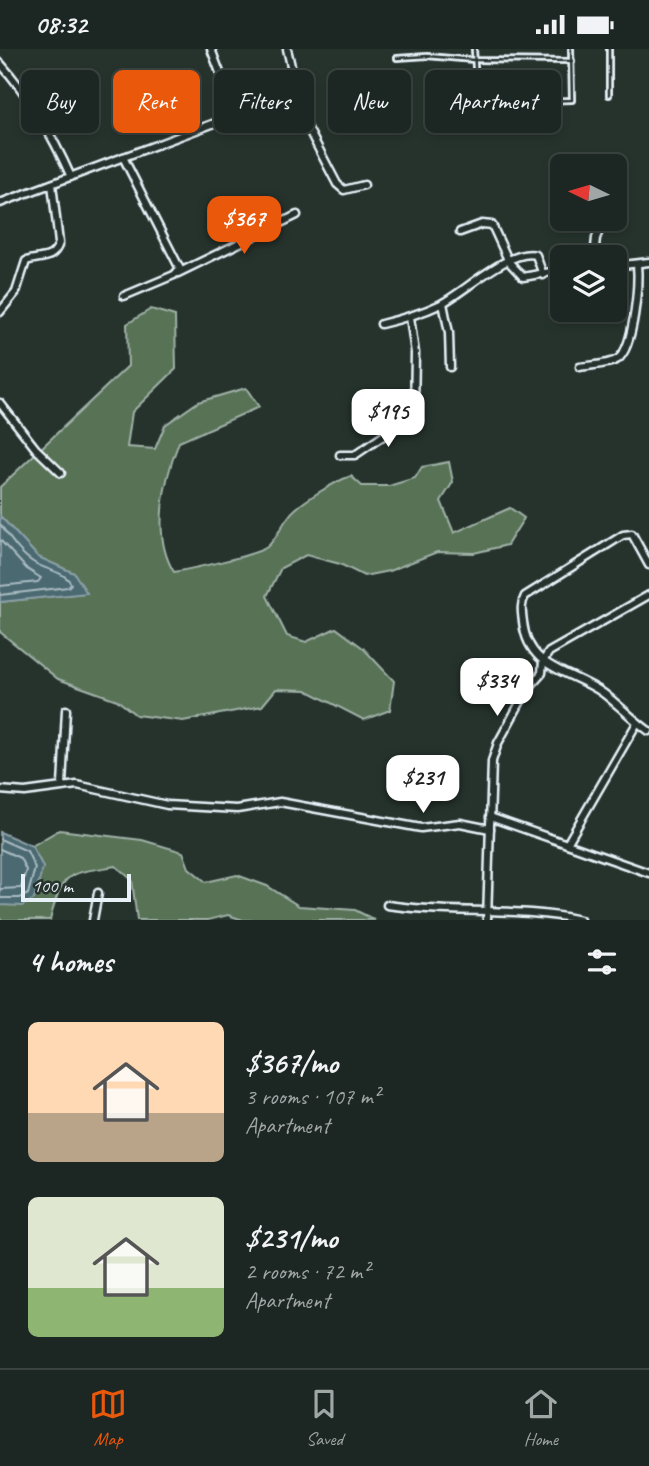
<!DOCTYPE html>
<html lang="en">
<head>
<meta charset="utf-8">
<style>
	body { margin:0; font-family:Caveat,sans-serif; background:#29322f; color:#f1f3f6; height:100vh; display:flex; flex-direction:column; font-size:26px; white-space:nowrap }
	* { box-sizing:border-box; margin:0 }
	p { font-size:23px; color:#a0a5a5 }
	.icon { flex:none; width:38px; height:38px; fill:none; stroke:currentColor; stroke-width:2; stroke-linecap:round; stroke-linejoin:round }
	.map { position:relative; height:871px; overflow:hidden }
	.sheet { display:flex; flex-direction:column; background:#1c2622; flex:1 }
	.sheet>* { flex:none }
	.guide { position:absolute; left:21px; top:21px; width:607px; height:63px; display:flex; gap:14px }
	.needle { width:46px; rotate:275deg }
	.tools { position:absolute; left:550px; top:105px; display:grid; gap:14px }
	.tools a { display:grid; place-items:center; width:77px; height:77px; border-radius:10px; background:#1c2622; box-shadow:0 4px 10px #0003,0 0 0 2px #3a4340; font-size:35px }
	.scale { position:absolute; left:21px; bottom:18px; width:110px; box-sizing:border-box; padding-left:7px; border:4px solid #e8f1f8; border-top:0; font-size:19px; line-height:24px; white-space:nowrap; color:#e8f1f8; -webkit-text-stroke:5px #26332d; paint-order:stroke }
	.price { position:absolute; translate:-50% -60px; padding:0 16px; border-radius:14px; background:#fff; color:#222; font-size:23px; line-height:46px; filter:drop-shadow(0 2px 4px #0008) }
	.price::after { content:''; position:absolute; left:50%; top:42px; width:21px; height:16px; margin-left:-10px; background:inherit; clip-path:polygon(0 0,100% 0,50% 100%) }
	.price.on { background:#ea580c; color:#fff }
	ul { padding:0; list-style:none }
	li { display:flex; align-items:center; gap:21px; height:175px; padding:0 28px }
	li span { display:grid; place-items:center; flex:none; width:196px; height:140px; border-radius:10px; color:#555 }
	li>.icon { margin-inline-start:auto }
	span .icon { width:84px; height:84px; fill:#fffc; stroke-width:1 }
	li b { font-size:30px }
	h2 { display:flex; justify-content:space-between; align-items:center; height:84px; padding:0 28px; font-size:30px }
	.pill { padding:0 24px; border-radius:10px; background:#1c2622; box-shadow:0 4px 10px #0003,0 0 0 2px #3a4340; font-size:24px; line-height:63px }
	.pill.on { background:#ea580c; color:#fff }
	.status { display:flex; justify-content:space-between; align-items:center; height:49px; padding:0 35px; background:#1c2622; direction:ltr }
	.status svg { height:19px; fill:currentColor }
	.tabs { display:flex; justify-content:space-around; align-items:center; height:98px; border-top:2px solid #3a4340; background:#1c2622; font-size:19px; color:#a0a5a5 }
	.tabs a { display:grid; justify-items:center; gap:4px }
	.tabs .on { color:#ea580c }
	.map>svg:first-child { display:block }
	.green { fill:#597257; stroke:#a0b2a8; stroke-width:2 }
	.water { fill:#4b6971; stroke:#8a9fa7; stroke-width:2 }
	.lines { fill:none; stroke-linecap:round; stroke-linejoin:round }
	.shore { stroke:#a9bbc2; stroke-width:2 }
	.service-casing { stroke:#e8f1f8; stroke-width:8 }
	.minor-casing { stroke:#e8f1f8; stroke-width:11 }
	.service { stroke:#26332d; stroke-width:2.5 }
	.minor { stroke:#26332d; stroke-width:6 }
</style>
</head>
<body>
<div class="status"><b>08:32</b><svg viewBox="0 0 49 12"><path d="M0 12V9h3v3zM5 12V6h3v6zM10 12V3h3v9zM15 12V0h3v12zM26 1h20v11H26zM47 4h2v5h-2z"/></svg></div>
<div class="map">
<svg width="649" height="871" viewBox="0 0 649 871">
	<rect width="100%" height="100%" fill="#26332d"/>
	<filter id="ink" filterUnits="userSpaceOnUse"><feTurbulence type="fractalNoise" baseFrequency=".0143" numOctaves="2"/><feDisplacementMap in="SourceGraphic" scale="14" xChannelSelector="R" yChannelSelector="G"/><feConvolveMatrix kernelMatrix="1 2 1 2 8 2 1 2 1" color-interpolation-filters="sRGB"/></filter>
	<g filter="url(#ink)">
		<g class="green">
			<path d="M151,260L175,267L176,320L132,363L127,398L155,400L165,376L198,353L246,339L259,358L179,393C164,431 151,486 174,523C190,520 257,506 267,498C277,489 281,477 289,467C298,454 336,432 351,427L362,437H389L415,429L422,418L449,413L453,433L441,452L454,484L510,459L524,469L507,496L474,504L437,503L389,522L364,527L340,515L306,506L281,519L267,547L287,587L306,593L336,579L363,599L394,632L390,661L364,671L306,641L276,640L262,657L183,672L136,666L117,651L58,630L0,583V553L86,544L74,524L38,508L0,467V438L128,317L127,275Z"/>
			<path d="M59,781L142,791L183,803L189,819L206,833L237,826L267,837L299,857L355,861L375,871H243L228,866L208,871H137L132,831L116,817C67,825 63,821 50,871H0V856H5L43,818L32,797Z"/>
		</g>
		<g class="water">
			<path d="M0,467L38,508L74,524L87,544L0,553Z"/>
			<path d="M0,783L32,797L43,818L34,850L22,857L0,856Z"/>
		</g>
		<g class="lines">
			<g class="shore">
				<path d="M0,475C10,489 19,504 33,513C44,521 66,522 71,535L68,538L0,546"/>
				<path d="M0,491L27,520L41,529L38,533L0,537"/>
				<path d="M0,790L27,802L35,819L28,845L20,849H0"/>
				<path d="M0,800L20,809L26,821L21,839L0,840"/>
			</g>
			<defs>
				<g id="service">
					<path d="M474,0L477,54L572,51L571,0"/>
					<path d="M609,0V46"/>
					<path d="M397,9L427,7L474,11L572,12"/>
				</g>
				<g id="minor">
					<path d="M211,0L236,66"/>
					<path d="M0,14C31,49 52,85 71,128"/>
					<path d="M289,43L337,135L344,141L364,136"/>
					<path d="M123,108L180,220L174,226L124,247"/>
					<path d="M0,154L266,55C298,38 295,33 287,0"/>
					<path d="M460,183L482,175L492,176L509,213L523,228L562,221"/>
					<path d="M594,208L596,189L604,170"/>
					<path d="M614,217L649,213"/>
					<path d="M178,224L297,166"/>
					<path d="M443,254L449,284L450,318"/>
					<path d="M0,263L16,243L26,212C41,207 53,212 59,194L52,135"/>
					<path d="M381,275C402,270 420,265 439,256C464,244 509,199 536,206L543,226"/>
					<path d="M580,318C591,316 609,316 618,310C634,298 639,235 637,215"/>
					<path d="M0,354L36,400L61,424"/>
					<path d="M340,406H355L414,366L415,304L410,268"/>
					<path d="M649,516L632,485L623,486L525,547C520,556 522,564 523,573C528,621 570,621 603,644C619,656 633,671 649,682"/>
					<path d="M62,736L66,661"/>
					<path d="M0,741L25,743L77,736L167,756L237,760L280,753L421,779L460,774L490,780"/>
					<path d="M490,768L567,795L637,674"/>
					<path d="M567,795L649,824"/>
					<path d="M387,856C452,866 517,857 580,871"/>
					<path d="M93,871L98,844"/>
					<path d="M487,871L492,712L498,694L527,641L542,624L543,612L549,603L649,546"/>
				</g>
			</defs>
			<use href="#service" class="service-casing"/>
			<use href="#minor" class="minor-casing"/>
			<use href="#service" class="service"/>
			<use href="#minor" class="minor"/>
		</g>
	</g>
</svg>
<div class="tools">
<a><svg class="needle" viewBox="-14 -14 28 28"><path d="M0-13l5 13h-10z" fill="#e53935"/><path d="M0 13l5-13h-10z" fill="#a0a5a5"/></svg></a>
<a><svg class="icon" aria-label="layers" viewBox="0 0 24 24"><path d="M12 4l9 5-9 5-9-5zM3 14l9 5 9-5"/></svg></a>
</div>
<div class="scale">100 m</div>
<b class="price on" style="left:244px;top:207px">$367</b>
<b class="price" style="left:388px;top:400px">$195</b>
<b class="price" style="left:497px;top:669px">$334</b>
<b class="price" style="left:423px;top:766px">$231</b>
<div class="guide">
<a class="pill">Buy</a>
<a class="pill on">Rent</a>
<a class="pill">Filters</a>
<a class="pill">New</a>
<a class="pill">Apartment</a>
</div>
</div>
<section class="sheet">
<h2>4 homes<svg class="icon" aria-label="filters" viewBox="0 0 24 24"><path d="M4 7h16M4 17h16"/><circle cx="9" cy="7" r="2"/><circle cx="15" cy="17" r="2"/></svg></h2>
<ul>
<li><span style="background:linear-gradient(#ffd9b3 65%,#b9a48a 0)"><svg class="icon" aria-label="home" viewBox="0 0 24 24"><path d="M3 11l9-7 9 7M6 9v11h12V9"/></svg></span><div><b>$367/mo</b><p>3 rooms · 107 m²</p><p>Apartment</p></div></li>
<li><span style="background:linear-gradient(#dfe7d0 65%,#8fb573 0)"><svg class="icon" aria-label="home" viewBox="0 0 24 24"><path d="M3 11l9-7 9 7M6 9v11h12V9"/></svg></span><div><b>$231/mo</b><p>2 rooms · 72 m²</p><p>Apartment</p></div></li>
</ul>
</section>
<nav class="tabs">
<a class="on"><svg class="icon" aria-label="map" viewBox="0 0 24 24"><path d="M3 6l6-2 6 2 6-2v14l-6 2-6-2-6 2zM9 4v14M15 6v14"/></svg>Map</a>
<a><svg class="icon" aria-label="saved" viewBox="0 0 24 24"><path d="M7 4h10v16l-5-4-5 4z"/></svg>Saved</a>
<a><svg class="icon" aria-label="home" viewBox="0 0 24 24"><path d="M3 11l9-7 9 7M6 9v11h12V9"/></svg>Home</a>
</nav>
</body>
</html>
